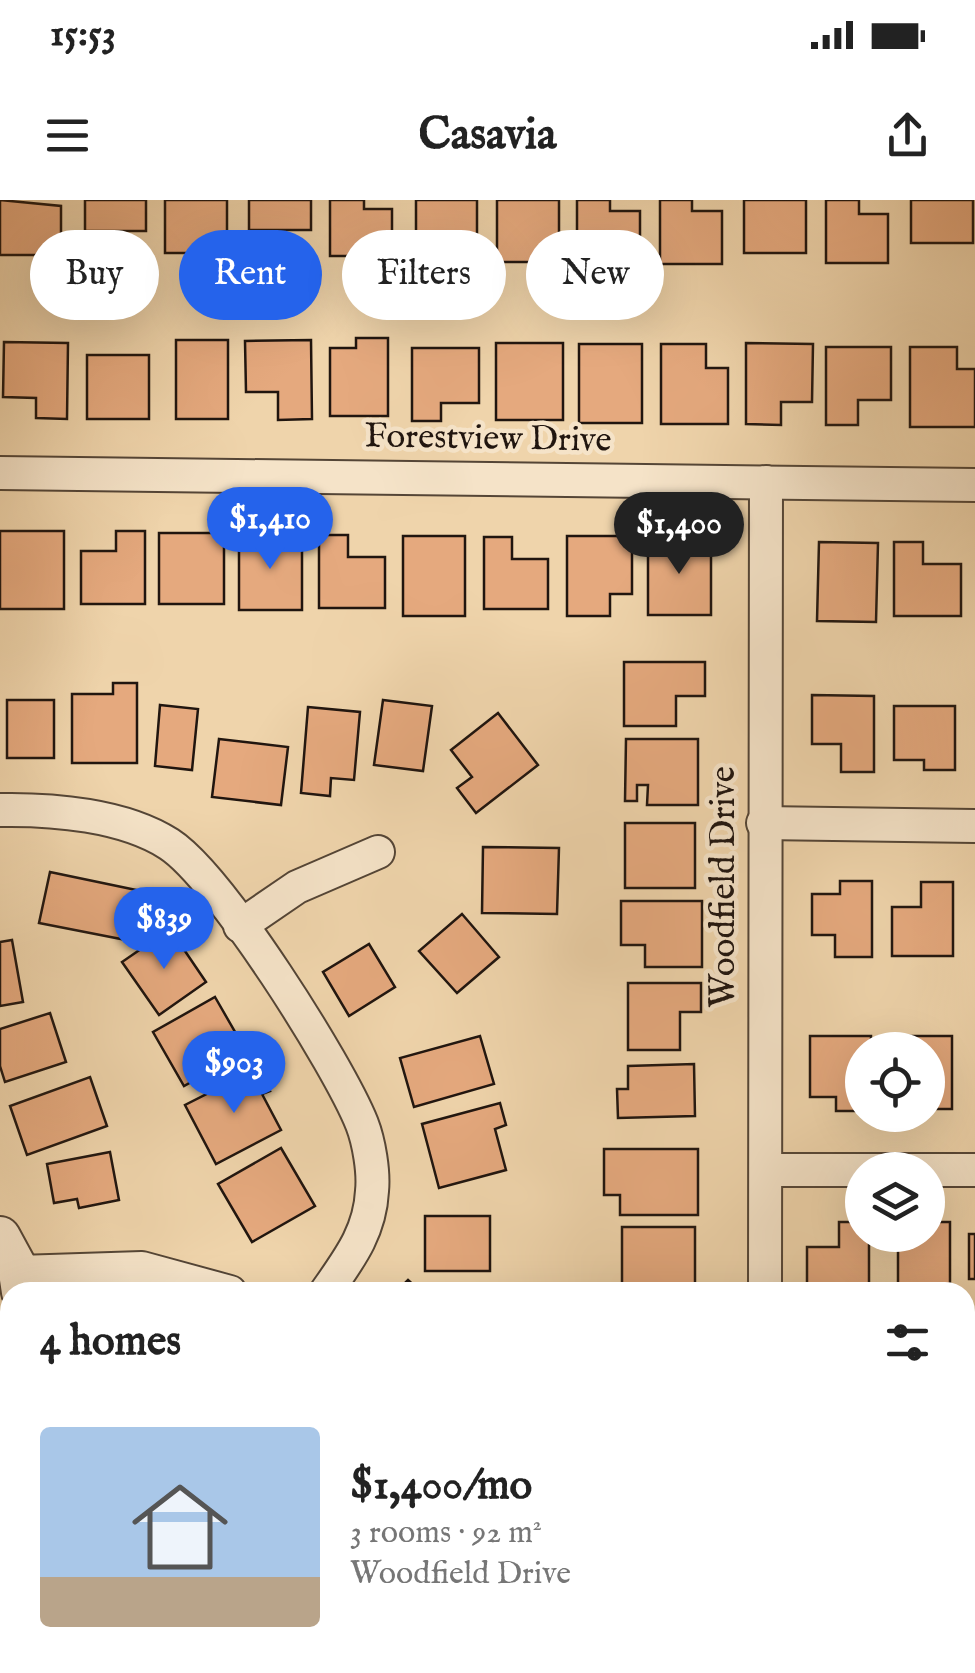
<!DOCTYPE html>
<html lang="en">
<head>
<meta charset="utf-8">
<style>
	body { margin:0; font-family:"IM FELL English",serif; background:#f2f2f2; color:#222; height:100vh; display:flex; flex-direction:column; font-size:38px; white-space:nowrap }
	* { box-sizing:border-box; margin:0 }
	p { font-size:32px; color:#767676 }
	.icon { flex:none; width:55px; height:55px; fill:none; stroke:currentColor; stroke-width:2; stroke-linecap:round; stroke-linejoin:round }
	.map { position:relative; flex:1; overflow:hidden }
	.sheet { position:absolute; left:0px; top:1082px; width:975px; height:392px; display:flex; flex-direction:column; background:#fff; border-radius:30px 30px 0 0; box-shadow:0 10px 40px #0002 }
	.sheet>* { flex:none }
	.top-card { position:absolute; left:30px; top:30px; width:915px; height:90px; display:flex; gap:20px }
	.tools { position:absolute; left:845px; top:832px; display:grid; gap:20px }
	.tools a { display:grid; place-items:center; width:100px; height:100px; border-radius:50%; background:#fff; box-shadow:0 10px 40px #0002; font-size:50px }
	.price { position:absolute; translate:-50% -85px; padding:0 22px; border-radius:35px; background:#2563eb; color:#fff; font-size:32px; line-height:65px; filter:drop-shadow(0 2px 5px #0008) }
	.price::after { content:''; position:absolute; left:50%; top:60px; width:30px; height:22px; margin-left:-15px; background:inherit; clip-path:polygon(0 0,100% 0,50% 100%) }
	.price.selected { background:#222; color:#fff }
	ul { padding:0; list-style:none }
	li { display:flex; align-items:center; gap:30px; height:250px; padding:0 40px }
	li+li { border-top:2px solid #e0e0e0 }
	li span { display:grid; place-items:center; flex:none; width:280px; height:200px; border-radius:10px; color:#555 }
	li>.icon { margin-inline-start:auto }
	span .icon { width:120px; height:120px; fill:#fffc; stroke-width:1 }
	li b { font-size:42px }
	h2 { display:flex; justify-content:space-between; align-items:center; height:120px; padding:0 40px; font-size:42px }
	.tag { padding:0 35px; border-radius:45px; background:#fff; box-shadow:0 10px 40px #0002; font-size:35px; line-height:90px }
	.tag.selected { background:#2563eb; color:#fff }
	.status { display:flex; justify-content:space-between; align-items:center; height:70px; padding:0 50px; background:#fff; direction:ltr }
	.status svg { height:28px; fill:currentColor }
	header { display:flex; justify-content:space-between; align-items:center; height:130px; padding:0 40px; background:#fff; font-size:45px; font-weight:700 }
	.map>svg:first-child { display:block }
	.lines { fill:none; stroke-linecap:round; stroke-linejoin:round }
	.stream { stroke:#6a7670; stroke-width:9 }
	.building { fill:#e5a97e; stroke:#20150f; stroke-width:2.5 }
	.minor-casing { stroke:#544536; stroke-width:36 }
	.tertiary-casing { stroke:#544536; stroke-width:44 }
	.minor { stroke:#f5e3c8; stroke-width:32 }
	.tertiary { stroke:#f5e3c8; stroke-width:40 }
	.labels { text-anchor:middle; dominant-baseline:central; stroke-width:9; stroke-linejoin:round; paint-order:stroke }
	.street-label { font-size:35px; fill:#20150f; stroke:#f5e3c8 }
</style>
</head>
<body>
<div class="status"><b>15:53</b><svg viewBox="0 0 49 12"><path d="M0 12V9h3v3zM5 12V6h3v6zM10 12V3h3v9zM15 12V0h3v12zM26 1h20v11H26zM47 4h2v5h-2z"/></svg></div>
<header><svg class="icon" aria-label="menu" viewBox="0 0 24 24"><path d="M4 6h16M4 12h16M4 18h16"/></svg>Casavia<svg class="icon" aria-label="share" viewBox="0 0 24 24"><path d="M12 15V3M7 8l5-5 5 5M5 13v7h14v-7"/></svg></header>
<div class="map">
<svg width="975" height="1473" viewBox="0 0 975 1473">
	<rect width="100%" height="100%" fill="#efd4ab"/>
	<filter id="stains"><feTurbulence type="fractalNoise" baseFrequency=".002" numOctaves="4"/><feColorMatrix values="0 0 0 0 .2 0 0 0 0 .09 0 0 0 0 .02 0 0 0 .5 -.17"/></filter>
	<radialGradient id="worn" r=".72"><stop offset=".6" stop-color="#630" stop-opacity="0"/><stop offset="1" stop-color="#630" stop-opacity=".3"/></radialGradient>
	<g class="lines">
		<g class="stream">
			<path d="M0,1272H9"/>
			<path d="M445,1465L461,1473"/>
		</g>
	</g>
	<g class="building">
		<path d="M0,0L61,6V55H0Z"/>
		<rect x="85" y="0" width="61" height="31"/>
		<rect x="165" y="0" width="62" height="53"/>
		<rect x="249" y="0" width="62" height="30"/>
		<path d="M330,0H364V9H392V56H330Z"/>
		<rect x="416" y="0" width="61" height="37"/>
		<rect x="497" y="0" width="62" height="62"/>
		<path d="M577,0H610V11H640V63H577Z"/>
		<path d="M660,0H692V11H722V64H660Z"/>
		<rect x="744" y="0" width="62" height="53"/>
		<path d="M826,0H859V14H888V63H826Z"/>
		<rect x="911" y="0" width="62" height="43"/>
		<path d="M356,138H388V216H330V148H356Z"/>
		<rect x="176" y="140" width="52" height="79"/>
		<path d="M311,140L312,219L278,220V192H246L245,141Z"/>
		<path d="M4,142L68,143L67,219L36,218V198L3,197Z"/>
		<rect x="496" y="143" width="67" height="77"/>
		<path d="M746,143L813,144L812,202H781V225L746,224Z"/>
		<rect x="579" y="144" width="63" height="79"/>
		<path d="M661,144H706V168H728V224H661Z"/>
		<path d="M826,147H891V200H858V225H826Z"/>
		<path d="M910,147H957V169H975V227H910Z"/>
		<path d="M412,148H479V203H441V221H412Z"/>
		<rect x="87" y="155" width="62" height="64"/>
		<rect x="0" y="331" width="64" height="78"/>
		<path d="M116,331H145V404H81V351H116Z"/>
		<rect x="159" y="333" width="65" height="71"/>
		<rect x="239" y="335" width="63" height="75"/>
		<path d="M319,335H348V357H385V408H319Z"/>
		<rect x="403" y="336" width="62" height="80"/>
		<path d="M567,336H632V394H610V416H567Z"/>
		<path d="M484,337H512V359H548V409H484Z"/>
		<rect x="648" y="339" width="63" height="76"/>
		<path d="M819,342L878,343L876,422L817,421Z"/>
		<path d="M894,342H923V364H961V416H894Z"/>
		<path d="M624,462H705V496H676V526H624Z"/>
		<path d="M113,483H137V563H72V494H113Z"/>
		<path d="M812,495L874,496V572H841V544H812Z"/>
		<rect x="7" y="500" width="47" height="58"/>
		<path d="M383,500L432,506L423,571L374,565Z"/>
		<path d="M160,505L198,509L192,570L155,566Z"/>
		<path d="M894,506H955V570H924V560H894Z"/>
		<path d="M308,507L360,512L354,580L331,578L330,596L301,593Z"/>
		<path d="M498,513L538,565L476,613L457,588L472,577L451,550Z"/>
		<path d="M219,539L288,547L281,605L212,597Z"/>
		<path d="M626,539H698V605H647L648,585H637V601H625Z"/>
		<rect x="625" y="623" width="70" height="65"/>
		<path d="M483,647L559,648L557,714L482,713Z"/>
		<path d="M50,672L141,691L131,741L39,723Z"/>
		<path d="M840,681H872V757H835V735H812V694H840Z"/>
		<path d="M921,682H953V756H892V707H921Z"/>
		<path d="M621,701H702V767H645V745H621Z"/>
		<path d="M462,714L499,757L457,793L419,751Z"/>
		<path d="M170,729L206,782L159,815L122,762Z"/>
		<path d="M12,740L23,802L0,806V742Z"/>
		<path d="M369,744L395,787L349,816L323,772Z"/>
		<path d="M628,783H701V812H680V850H628Z"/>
		<path d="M215,797L246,851L184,886L153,832Z"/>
		<path d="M50,813L66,862L5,882L0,866V829Z"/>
		<path d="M480,836L494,884L414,907L400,858Z"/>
		<path d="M810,836H871V850H862V911H836V897H810Z"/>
		<path d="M892,836H952V909H928V850H892Z"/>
		<path d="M694,864L695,916L618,918L617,889H628V866Z"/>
		<path d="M258,868L270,891L262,894L281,930L216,964L185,905Z"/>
		<path d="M90,877L107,926L27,955L10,906Z"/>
		<path d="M500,903L506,925L495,929L506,970L439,988L422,924Z"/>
		<path d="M281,948L315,1006L252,1042L218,984Z"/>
		<path d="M604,949H698V1015H620V995H604Z"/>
		<path d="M110,952L119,1000L79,1008L77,999L54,1003L47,964Z"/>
		<rect x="425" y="1016" width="65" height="55"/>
		<path d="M839,1022H862V1035H869V1092H807V1047H839Z"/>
		<path d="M928,1022H950V1087H898V1035H928Z"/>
		<rect x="622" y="1027" width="73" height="63"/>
		<rect x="969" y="1034" width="6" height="45"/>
		<path d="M408,1080L421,1092H396Z"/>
		<rect x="971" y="1169" width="4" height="60"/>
		<rect x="101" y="1465" width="70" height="8"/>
		<rect x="621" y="1465" width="51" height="8"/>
		<rect x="812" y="1465" width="80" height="8"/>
	</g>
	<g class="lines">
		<defs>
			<g id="minor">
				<path d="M0,273L975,285"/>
				<path d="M0,610C53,609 124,615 169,644C220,677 338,864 362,924C369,942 374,972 372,991C370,1032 349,1059 326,1092"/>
				<path d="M763,623L975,626"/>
				<path d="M240,726L297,687L378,652"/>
				<path d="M766,970H975"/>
				<path d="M19,1072L142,1068L230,1092"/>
				<path d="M765,1092L766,282"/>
				<path d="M965,1304H975"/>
				<path d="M759,1473V1465"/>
			</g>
			<g id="tertiary">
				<path d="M0,1037L19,1072L22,1092"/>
				<path d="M0,1448H10"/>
				<path d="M38,1473V1465"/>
			</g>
		</defs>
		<use href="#minor" class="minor-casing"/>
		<use href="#tertiary" class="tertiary-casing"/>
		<use href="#minor" class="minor"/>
		<use href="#tertiary" class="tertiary"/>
	</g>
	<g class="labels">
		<g class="street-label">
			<text transform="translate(488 239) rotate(1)">Forestview Drive</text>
			<text transform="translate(724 687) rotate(-90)">Woodfield Drive</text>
		</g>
	</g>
	<rect width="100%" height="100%" filter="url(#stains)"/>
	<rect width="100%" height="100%" fill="url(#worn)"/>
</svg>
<div class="tools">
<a><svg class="icon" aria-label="locate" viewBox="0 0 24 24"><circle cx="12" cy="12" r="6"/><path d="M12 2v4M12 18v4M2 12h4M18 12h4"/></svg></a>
<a><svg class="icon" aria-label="layers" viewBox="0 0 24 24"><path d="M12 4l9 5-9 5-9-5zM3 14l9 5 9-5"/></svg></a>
</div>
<b class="price" style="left:270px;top:372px">$1,410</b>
<b class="price selected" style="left:679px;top:377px">$1,400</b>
<b class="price" style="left:164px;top:772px">$839</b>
<b class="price" style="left:234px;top:916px">$903</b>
<div class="top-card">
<a class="tag">Buy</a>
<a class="tag selected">Rent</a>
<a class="tag">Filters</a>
<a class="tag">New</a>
</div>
<section class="sheet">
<h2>4 homes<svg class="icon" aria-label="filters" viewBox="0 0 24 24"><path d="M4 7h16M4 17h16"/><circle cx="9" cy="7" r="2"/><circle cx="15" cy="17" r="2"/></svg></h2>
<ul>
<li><span style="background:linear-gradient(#a9c7e8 75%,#b9a48a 0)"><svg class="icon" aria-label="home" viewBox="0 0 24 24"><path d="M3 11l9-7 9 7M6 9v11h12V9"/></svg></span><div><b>$1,400/mo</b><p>3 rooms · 92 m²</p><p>Woodfield Drive</p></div></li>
</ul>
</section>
</div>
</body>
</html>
